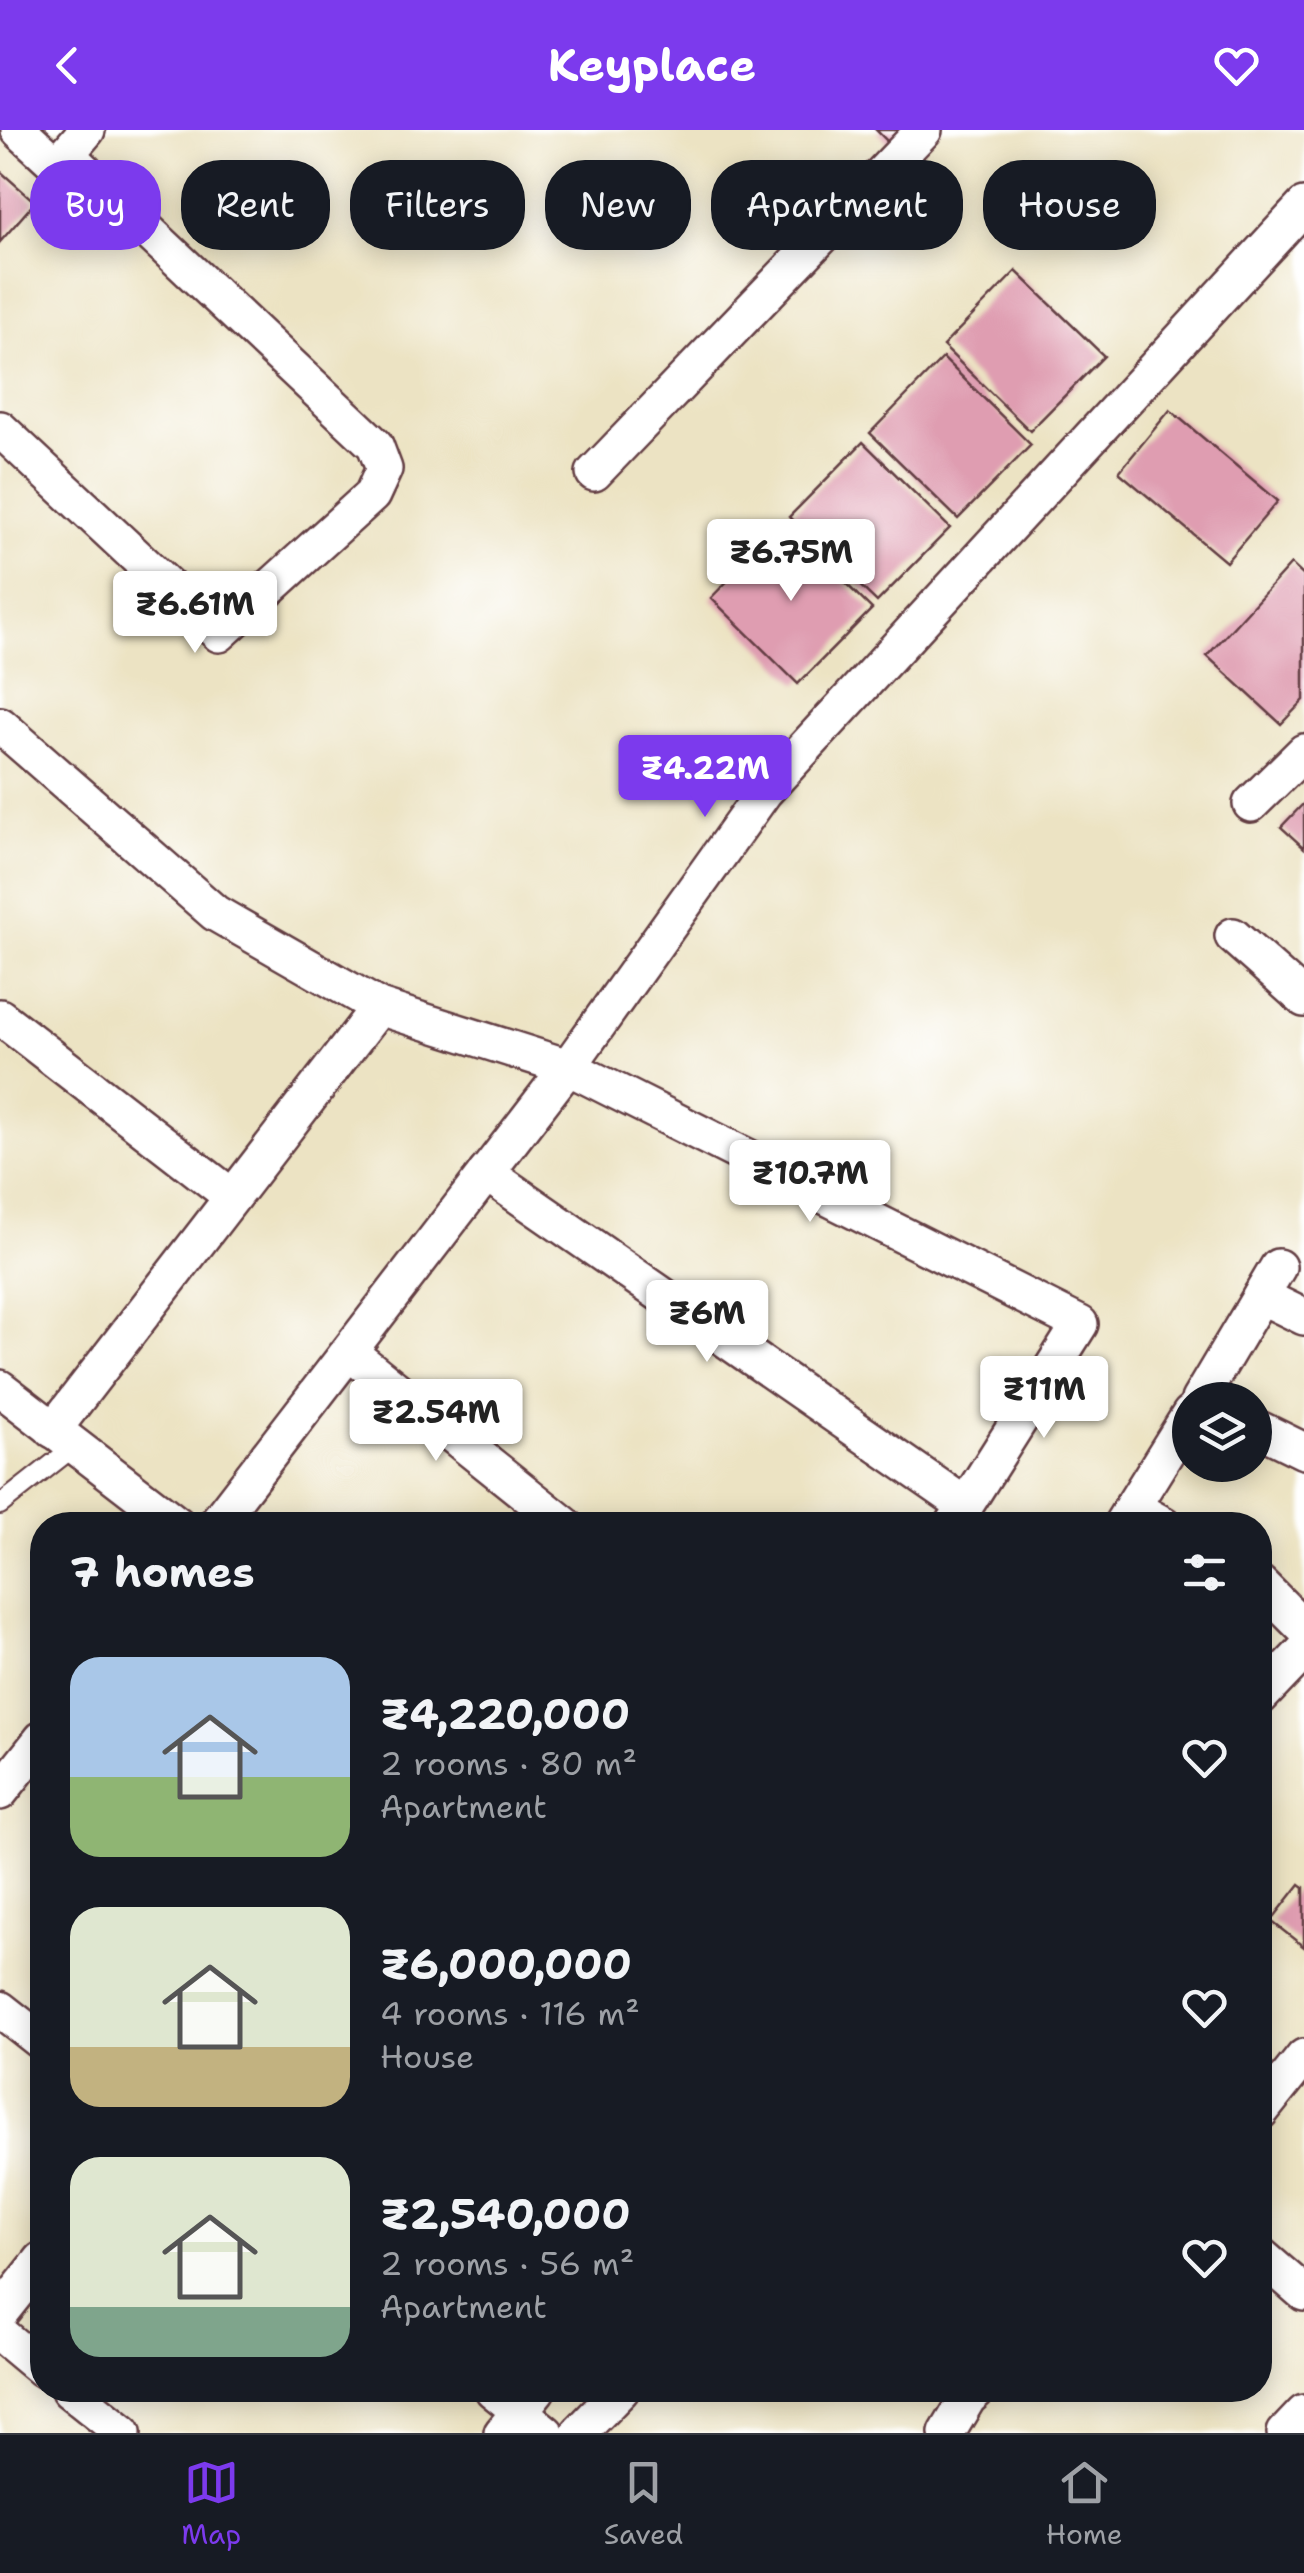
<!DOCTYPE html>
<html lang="en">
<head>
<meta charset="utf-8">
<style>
	body { margin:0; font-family:"Shantell Sans",sans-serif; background:#242831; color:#f1f3f6; height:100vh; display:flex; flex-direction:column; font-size:38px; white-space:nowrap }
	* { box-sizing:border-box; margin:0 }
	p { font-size:32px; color:#9ea1a6 }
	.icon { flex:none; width:55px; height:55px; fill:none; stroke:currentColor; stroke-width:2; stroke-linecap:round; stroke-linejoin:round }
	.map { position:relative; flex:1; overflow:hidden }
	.panel { position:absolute; left:30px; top:1382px; width:1242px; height:890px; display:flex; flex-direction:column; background:#171b24; border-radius:40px; box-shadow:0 5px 25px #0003 }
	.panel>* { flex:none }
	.top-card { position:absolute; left:30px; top:30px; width:1245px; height:90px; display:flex; gap:20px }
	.fabs { position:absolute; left:1172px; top:1252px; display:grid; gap:20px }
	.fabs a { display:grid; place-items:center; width:100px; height:100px; border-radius:50%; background:#171b24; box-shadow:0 5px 25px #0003; font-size:50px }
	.price { position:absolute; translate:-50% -85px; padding:0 22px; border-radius:10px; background:#fff; color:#222; font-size:32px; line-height:65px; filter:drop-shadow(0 2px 5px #0008) }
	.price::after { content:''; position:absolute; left:50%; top:60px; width:30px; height:22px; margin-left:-15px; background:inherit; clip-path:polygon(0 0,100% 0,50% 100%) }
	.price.on { background:#7c3aed; color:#fff }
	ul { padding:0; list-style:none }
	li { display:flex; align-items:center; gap:30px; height:250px; padding:0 40px }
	li span { display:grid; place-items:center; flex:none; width:280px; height:200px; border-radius:30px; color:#555 }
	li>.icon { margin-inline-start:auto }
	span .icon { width:120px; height:120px; fill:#fffc; stroke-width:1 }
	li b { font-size:42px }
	h2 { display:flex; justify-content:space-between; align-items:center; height:120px; padding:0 40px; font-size:42px }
	.tag { padding:0 35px; border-radius:40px; background:#171b24; box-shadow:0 5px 25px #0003; font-size:35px; line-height:90px }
	.tag.on { background:#7c3aed; color:#fff }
	header { display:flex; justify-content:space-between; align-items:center; height:130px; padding:0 40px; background:#7c3aed; color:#fff; font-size:45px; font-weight:700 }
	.dock { display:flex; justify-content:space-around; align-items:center; height:140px; border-top:2px solid #363941; background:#171b24; font-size:28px; color:#9ea1a6 }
	.dock a { display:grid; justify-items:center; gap:5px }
	.dock .on { color:#7c3aed }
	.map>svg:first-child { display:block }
	.building { fill:#df9db1 }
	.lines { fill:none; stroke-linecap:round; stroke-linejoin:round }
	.service-casing { stroke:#623c42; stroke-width:22 }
	.minor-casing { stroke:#623c42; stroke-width:40 }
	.service { stroke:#fff; stroke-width:18 }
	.minor { stroke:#fff; stroke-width:35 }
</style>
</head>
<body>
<header><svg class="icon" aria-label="back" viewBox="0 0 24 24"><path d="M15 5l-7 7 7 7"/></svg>Keyplace<svg class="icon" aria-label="heart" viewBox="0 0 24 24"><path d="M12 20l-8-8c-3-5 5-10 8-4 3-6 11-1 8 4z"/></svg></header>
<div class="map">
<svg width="1304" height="2303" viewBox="0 0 1304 2303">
	<rect width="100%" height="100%" fill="#fff"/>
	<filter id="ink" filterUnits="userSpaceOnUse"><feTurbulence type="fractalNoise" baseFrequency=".01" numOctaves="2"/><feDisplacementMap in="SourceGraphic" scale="20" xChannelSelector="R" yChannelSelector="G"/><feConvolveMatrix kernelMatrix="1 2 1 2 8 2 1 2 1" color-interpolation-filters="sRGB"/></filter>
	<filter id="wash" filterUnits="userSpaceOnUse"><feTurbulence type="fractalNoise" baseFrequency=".0048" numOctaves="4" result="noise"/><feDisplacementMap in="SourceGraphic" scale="40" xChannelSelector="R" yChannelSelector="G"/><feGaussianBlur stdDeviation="2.25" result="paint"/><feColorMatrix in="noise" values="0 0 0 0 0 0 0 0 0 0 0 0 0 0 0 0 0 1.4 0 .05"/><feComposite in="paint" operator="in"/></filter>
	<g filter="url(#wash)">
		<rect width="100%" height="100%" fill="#ece3c3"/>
		<g id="blocks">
			<g class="building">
				<path d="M876,0H915L897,21Z"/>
				<path d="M0,41L35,72L0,112Z"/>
				<path d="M1016,141L1104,226L1030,301L943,216Z"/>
				<path d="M943,228L1031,315L958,389L870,303Z"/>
				<path d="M1170,280L1278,371L1226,432L1119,342Z"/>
				<path d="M863,312L950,398L877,472L789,387Z"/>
				<path d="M784,393L872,479L798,554L711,468Z"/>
				<path d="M1291,434L1304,446V570L1281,594L1207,526Z"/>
				<path d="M1304,673V718L1281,697Z"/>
				<path d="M1300,1754L1304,1757V1817L1271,1791Z"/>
			</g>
		</g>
	</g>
	<g filter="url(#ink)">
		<use href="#blocks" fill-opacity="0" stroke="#623c42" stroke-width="2.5"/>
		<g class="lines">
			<defs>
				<path id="service" d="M0,1375L75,1316"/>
				<g id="minor">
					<path d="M19,0L57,35L87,0"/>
					<path d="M0,299L219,504L372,365L384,339L375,315L66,24"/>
					<path d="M594,343L924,0"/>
					<path d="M0,595L215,783L379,877L568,937L1080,1194L953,1395"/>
					<path d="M1251,674L1304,622"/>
					<path d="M1233,806L1304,869"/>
					<path d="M0,887L231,1066"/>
					<path d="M486,1043L965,1375"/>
					<path d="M1261,1166L1304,1187"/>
					<path d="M349,1222L565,1395"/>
					<path d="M0,1258L178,1395"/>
					<path d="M1199,1270L1278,1137"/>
					<path d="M1255,1297L1304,1321"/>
					<path d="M53,1300L379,877"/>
					<path d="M1132,1377L1164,1395"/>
					<path d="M215,1395L568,937L764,662L1304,76"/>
					<path d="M1121,1395L1190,1284"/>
					<path d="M1260,1454L1304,1498"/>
					<path d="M1260,1567L1304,1521"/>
					<path d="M0,1662L42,1609"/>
					<path d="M0,1879L42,1912"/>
					<path d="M1260,1982L1304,1927"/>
					<path d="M1260,2125L1304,2163"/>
					<path d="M0,2183L42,2130"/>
					<path d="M0,2204L42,2239"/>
					<path d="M69,2260L123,2303"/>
					<path d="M493,2260L546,2303"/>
					<path d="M502,2303L537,2260"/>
					<path d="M579,2303L621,2260"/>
					<path d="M947,2303L968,2268L977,2260"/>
					<path d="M1285,2303L1304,2283"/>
				</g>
			</defs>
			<use href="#service" class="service-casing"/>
			<use href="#minor" class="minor-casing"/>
			<use href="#service" class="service"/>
			<use href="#minor" class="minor"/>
		</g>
	</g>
</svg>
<div class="fabs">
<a><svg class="icon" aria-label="layers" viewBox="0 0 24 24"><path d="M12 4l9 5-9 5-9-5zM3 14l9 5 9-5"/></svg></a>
</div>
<b class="price" style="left:791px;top:474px">₹6.75M</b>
<b class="price" style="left:195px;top:526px">₹6.61M</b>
<b class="price on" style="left:705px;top:690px">₹4.22M</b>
<b class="price" style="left:810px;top:1095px">₹10.7M</b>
<b class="price" style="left:707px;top:1235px">₹6M</b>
<b class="price" style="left:1044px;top:1311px">₹11M</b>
<b class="price" style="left:436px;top:1334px">₹2.54M</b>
<div class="top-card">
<a class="tag on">Buy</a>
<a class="tag">Rent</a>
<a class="tag">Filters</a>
<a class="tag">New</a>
<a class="tag">Apartment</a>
<a class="tag">House</a>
</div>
<section class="panel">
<h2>7 homes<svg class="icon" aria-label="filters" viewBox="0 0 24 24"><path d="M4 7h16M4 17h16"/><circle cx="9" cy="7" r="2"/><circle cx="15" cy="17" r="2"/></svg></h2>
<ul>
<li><span style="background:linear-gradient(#a9c7e8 60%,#8fb573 0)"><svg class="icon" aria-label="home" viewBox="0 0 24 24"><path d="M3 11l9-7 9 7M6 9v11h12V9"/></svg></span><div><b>₹4,220,000</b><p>2 rooms · 80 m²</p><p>Apartment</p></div><svg class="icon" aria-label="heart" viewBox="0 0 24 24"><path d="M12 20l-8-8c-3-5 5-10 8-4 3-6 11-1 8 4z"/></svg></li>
<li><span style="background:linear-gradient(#dfe7d0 70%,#c2b280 0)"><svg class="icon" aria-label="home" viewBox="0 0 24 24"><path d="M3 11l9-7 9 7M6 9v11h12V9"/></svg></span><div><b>₹6,000,000</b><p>4 rooms · 116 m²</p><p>House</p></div><svg class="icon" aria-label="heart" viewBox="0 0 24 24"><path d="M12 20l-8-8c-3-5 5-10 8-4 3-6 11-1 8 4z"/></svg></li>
<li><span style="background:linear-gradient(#dfe7d0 75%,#7fa58c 0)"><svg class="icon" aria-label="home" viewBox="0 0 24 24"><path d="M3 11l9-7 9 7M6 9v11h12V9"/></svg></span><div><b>₹2,540,000</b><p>2 rooms · 56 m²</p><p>Apartment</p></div><svg class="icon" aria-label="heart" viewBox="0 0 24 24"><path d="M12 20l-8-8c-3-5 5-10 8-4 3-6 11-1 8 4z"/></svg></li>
</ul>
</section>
</div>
<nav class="dock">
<a class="on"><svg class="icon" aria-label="map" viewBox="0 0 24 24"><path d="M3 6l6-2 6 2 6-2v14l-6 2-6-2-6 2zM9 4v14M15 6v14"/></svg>Map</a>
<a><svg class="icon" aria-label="saved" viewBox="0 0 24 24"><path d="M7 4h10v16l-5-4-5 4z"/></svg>Saved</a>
<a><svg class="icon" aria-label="home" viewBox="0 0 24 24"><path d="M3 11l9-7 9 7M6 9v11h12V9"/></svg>Home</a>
</nav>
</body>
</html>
